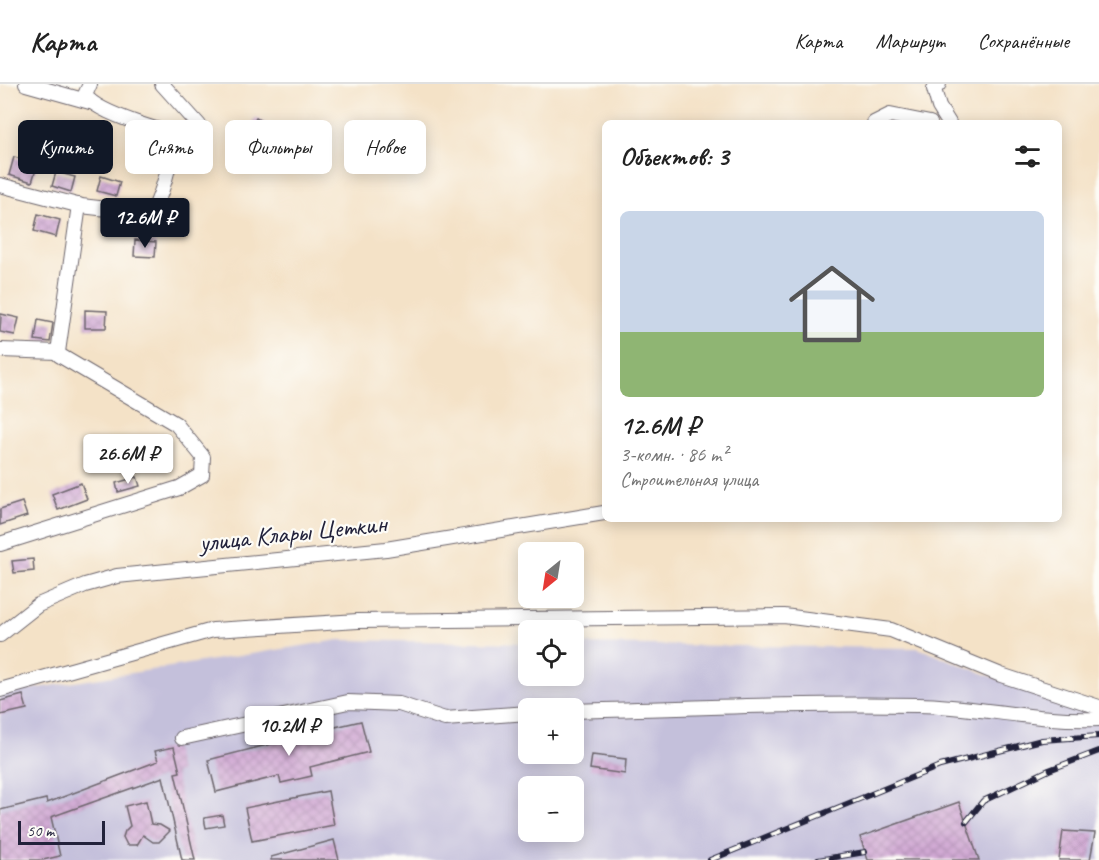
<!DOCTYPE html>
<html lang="ru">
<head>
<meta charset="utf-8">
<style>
	body { margin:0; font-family:Caveat,sans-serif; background:#f6f6f6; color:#222; height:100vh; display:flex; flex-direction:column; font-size:22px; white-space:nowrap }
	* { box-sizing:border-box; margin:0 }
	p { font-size:20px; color:#767676 }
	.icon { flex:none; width:33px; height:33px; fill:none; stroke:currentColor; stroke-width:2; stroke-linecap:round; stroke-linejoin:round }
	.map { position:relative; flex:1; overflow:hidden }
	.side { position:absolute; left:602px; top:36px; width:460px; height:402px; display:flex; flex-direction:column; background:#fff; border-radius:9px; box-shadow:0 3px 15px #0003 }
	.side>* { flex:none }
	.hud { position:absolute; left:18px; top:36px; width:494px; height:54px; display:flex; gap:12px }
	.needle { width:39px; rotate:210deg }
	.tools { position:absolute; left:518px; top:458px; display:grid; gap:12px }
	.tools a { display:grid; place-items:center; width:66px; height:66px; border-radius:9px; background:#fff; box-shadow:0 3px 15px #0003; font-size:30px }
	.scale { position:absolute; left:18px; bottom:15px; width:87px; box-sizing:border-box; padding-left:6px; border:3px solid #22223b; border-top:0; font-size:16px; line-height:21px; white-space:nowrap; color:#22223b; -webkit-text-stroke:4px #fdfcf7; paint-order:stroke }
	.price { position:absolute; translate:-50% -51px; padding:0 14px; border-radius:6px; background:#fff; color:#222; font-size:20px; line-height:39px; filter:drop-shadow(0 2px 3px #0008) }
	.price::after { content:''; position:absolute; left:50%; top:36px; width:18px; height:14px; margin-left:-9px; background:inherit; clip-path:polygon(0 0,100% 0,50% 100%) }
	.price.on { background:#111827; color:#fff }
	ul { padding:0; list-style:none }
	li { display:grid; align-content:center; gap:12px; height:318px; padding:0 18px }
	li span { display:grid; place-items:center; height:186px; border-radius:9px; color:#555 }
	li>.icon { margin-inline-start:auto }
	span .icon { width:108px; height:108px; fill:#fffc; stroke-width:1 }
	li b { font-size:26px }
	h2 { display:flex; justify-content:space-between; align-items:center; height:72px; padding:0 18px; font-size:26px }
	.chip { padding:0 21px; border-radius:9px; background:#fff; box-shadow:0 3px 15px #0003; font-size:21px; line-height:54px }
	.chip.on { background:#111827; color:#fff }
	header { display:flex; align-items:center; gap:36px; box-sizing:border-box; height:84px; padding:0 30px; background:#fff; border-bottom:2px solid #e0e0e0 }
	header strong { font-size:28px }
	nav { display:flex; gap:33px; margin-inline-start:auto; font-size:21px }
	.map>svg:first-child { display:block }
	.industrial { fill:#c4c0db; fill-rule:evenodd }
	.building { fill:url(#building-cross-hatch) }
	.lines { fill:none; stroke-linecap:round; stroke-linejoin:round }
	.minor-casing { stroke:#6c656c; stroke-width:16 }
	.minor { stroke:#fff; stroke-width:14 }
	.rail-casing { stroke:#22223b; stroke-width:6 }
	.rail { stroke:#fdfcf7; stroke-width:4; stroke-dasharray:11; stroke-linecap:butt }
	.labels { text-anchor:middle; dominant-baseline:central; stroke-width:4.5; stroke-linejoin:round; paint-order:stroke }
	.street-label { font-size:26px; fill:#22223b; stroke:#fdfcf7 }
</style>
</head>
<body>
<header>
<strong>Карта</strong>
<nav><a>Карта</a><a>Маршрут</a><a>Сохранённые</a></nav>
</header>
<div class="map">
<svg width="1099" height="776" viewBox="0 0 1099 776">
	<defs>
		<pattern id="building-cross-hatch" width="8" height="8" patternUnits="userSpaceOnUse" patternTransform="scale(1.5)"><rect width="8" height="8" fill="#d0a8d3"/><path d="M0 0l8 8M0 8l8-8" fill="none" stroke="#b290b6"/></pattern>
	</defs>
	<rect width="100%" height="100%" fill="#fdfcf7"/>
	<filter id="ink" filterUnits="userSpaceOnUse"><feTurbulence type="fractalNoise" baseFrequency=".0167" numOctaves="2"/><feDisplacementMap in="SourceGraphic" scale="12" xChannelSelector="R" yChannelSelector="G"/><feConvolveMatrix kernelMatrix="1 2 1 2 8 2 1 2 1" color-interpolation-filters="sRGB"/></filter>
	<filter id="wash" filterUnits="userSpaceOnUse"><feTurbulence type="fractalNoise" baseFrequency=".008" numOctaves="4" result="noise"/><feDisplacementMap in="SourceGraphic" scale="24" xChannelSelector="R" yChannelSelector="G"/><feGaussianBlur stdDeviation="1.35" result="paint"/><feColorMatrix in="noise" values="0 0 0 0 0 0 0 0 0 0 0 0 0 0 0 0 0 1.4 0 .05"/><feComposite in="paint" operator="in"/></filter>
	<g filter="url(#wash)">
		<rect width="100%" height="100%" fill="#f4e2c7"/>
		<path class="industrial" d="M339,556L528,559V591H573V560L918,564L1099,634V776H0V610ZM528,624H573V669H528ZM528,702H573V747H528Z"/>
		<g id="blocks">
			<g class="building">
				<path d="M256,34L294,57L278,83L240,61Z"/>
				<path d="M14,73L38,79L32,98L9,91Z"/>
				<path d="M56,88L75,93L71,108L52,102Z"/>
				<path d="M101,92L120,98L116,112L97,107Z"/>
				<path d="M38,130L60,136L56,153L34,147Z"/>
				<path d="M135,156L156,158L155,173L134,172Z"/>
				<path d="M85,226L107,227L106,244H85Z"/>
				<path d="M1,230L19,234L15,251L0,248Z"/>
				<path d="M38,236L53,239L50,258L35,256Z"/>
				<path d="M137,393L140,402L118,408L116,399Z"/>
				<path d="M81,399L87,415L58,426L52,410Z"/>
				<path d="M22,418L27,432L0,441V425Z"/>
				<path d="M33,475L34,487L14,489L12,477Z"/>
				<path d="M23,611L27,625L0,631V617Z"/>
				<path d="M361,637L369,668L310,683L312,692L281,699L279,692L216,708L208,676L271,660V658Z"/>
				<path d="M174,663L180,688L175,689L195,776H182L163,693L51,733L60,772L43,776H0V726L46,715L47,719L158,677L155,667Z"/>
				<path d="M592,671L626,675L625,690L590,685Z"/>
				<path d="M328,707L334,741L252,757L245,724Z"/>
				<path d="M146,717L151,740L160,741L170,747L159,758H153L143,751L137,761H127L123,753L125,747L130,742L125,722Z"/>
				<path d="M959,718L979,776H868L860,753Z"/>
				<path d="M222,731L224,741L206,744L204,734Z"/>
				<path d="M1063,747L1095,749L1090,776H1059Z"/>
				<path d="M334,756L339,776H271V773Z"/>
			</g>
		</g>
	</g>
	<g filter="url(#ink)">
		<use href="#blocks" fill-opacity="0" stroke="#6c656c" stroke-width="1.5"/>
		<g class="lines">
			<defs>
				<g id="minor">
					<path d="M26,0L90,18"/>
					<path d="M90,0L85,11C97,30 172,51 195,54L200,50L199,41L162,0"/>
					<path d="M939,0L934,5L939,23L949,39"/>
					<path d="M874,39L890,31L930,39"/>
					<path d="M0,101L81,122L152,130C159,116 175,73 169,58C167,54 163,50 161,46"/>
					<path d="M0,266L58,268L79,121"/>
					<path d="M0,460L179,404L202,391L203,373L176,340L59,271L58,268"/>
					<path d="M0,551L38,521L85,501L117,492L386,465L604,429"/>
					<path d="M0,606L213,546L358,537L784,532L891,546L1001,591L1099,623"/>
					<path d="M573,627C688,624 803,619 918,621C979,622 1038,638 1099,635"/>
					<path d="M182,654L348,618L399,620L445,635L528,629"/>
				</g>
			</defs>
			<use href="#minor" class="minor-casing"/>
			<use href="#minor" class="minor"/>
			<defs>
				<g id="rail">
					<path d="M966,738L983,717L1049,686L1099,667"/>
					<path d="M710,776L940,682L1042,656L1099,652"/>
					<path d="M818,776L865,768"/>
				</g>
			</defs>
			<use href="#rail" class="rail-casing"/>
			<use href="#rail" class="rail"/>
		</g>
	</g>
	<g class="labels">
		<g class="street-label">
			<text transform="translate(293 449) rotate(-6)">улица Клары Цеткин</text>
		</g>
	</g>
</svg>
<div class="tools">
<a><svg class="needle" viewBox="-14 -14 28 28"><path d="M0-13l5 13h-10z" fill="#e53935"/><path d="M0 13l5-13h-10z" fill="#767676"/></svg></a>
<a><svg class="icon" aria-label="locate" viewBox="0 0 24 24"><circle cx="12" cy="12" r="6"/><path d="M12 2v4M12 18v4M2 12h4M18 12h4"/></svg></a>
<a>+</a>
<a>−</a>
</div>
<div class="scale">50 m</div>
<b class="price on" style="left:145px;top:165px">12.6M ₽</b>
<b class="price" style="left:128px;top:401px">26.6M ₽</b>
<b class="price" style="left:289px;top:673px">10.2M ₽</b>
<div class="hud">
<a class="chip on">Купить</a>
<a class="chip">Снять</a>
<a class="chip">Фильтры</a>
<a class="chip">Новое</a>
</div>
<section class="side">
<h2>Объектов: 3<svg class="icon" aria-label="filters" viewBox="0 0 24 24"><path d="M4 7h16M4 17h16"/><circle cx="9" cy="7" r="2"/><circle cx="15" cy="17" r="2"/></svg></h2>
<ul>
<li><span style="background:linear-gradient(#c9d6e8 65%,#8fb573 0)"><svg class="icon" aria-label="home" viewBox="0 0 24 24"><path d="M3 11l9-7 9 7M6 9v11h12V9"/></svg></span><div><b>12.6M ₽</b><p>3-комн. · 86 m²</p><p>Строительная улица</p></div></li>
</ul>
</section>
</div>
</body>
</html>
